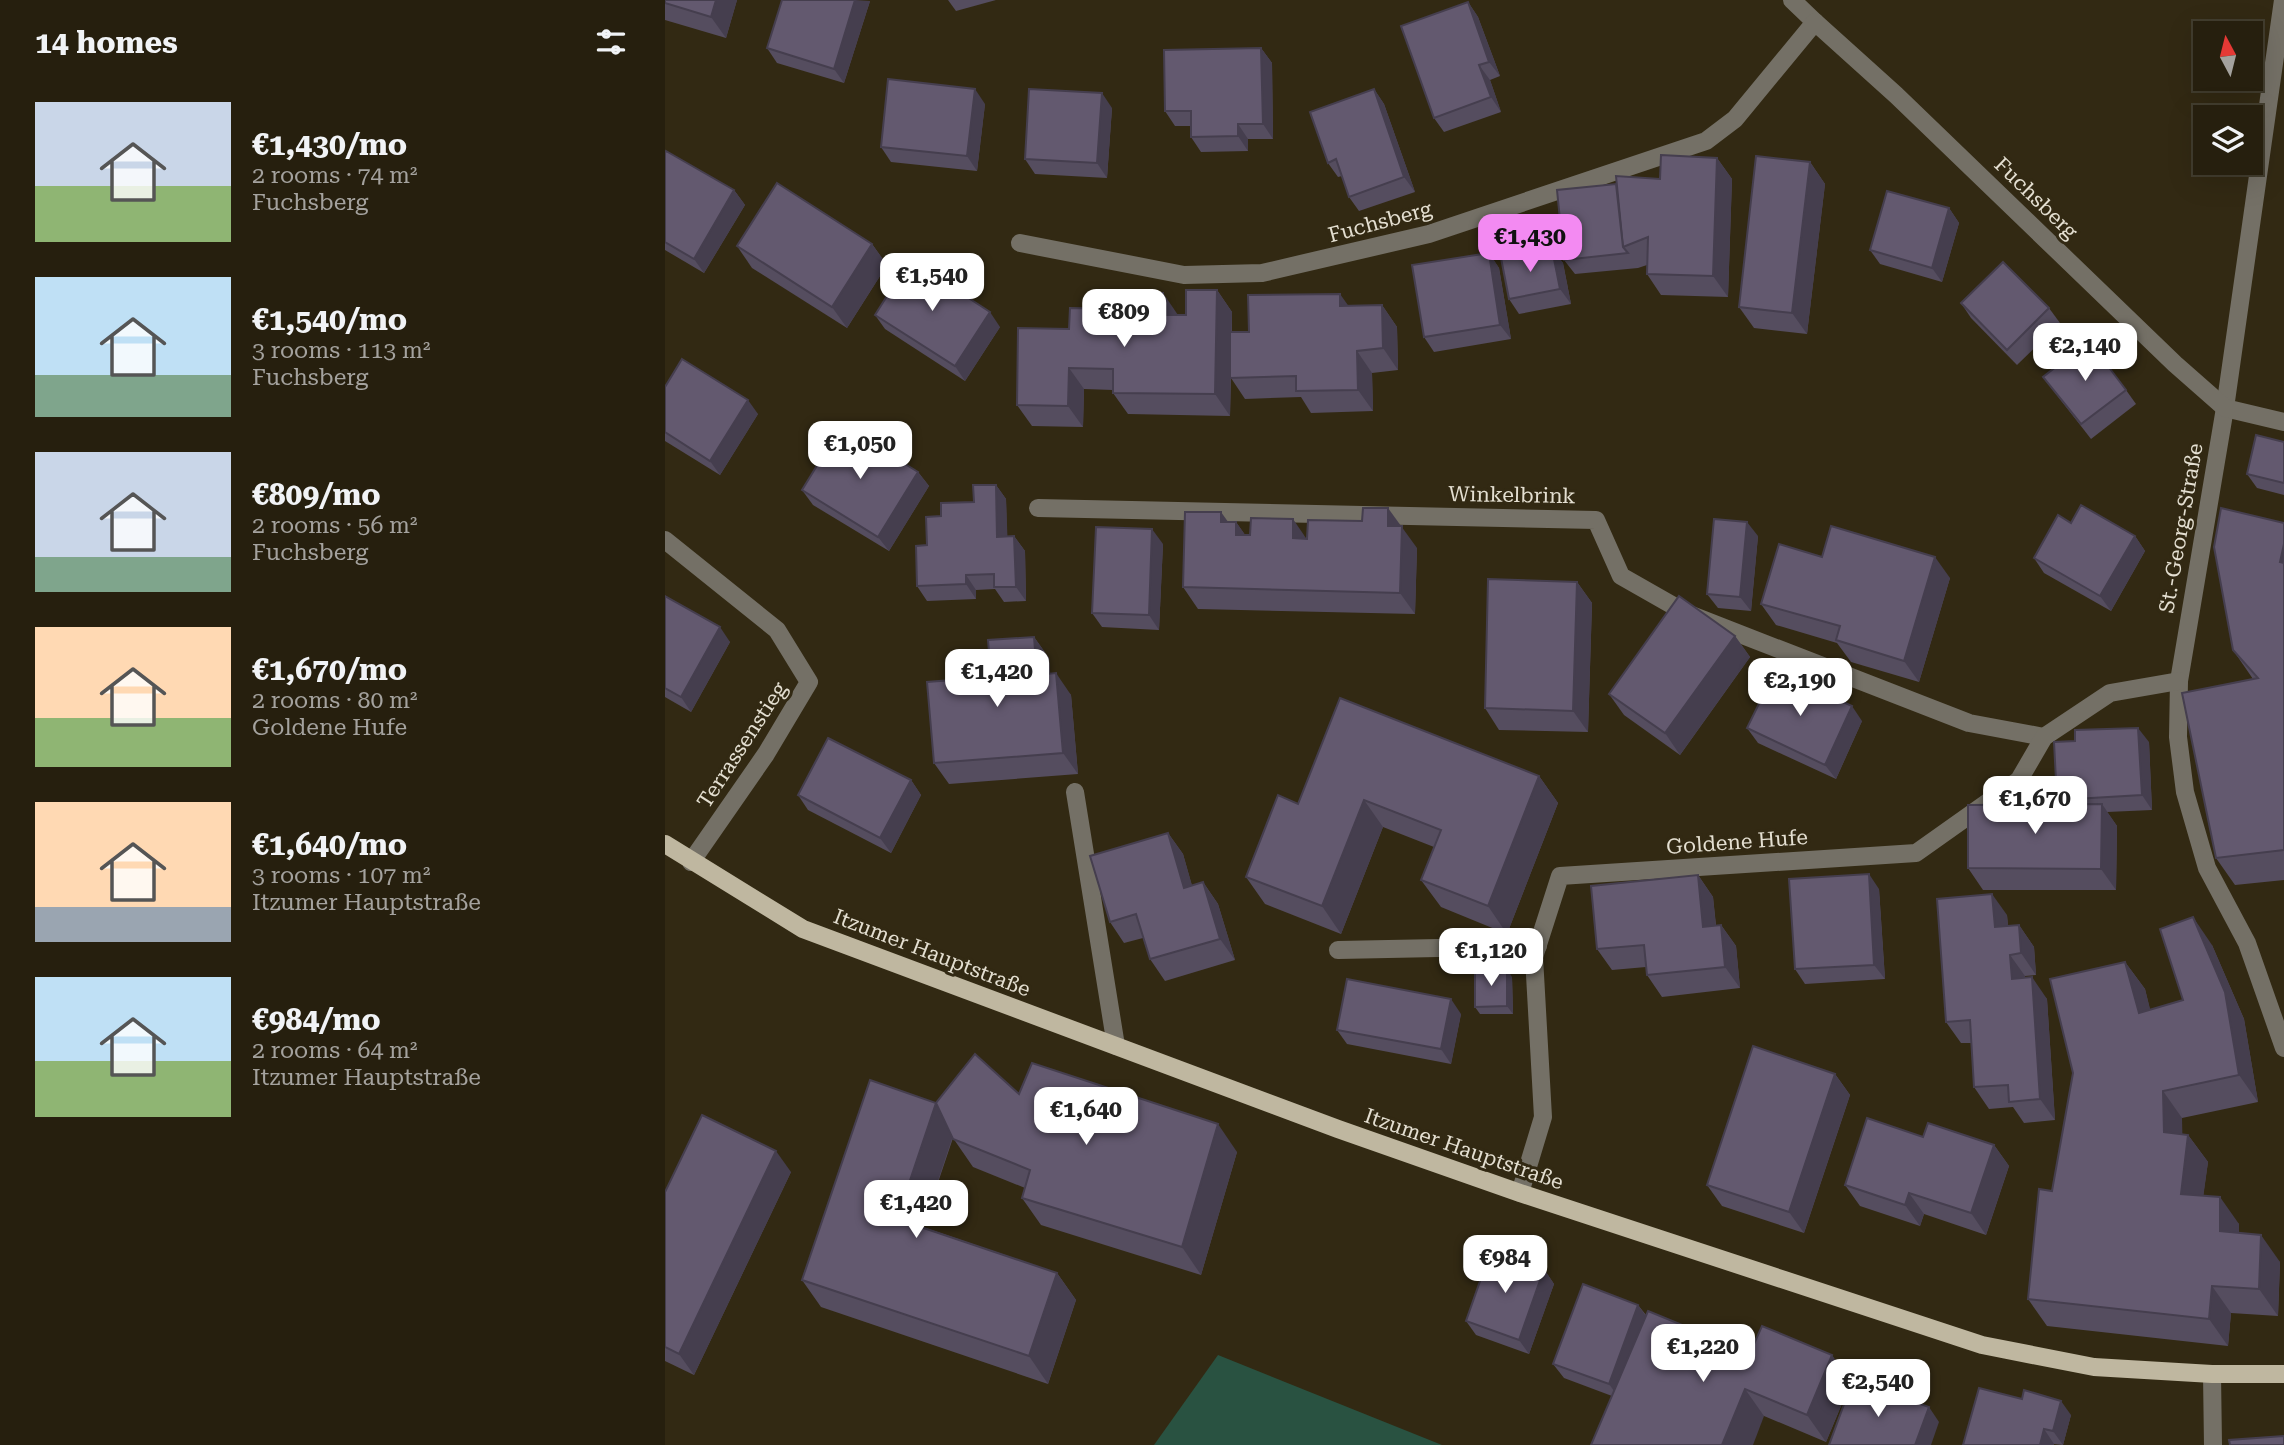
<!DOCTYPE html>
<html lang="en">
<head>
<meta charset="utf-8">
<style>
	body { margin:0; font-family:"Roboto Serif",serif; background:#2e2717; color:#f1f3f6; height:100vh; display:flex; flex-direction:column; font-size:26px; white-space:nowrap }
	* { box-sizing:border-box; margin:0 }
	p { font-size:23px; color:#a4a29e }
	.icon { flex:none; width:38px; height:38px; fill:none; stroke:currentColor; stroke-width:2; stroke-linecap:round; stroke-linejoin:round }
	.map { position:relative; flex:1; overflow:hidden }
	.side { display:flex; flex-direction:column; background:#261f0e; width:665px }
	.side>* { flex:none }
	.needle { width:46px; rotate:353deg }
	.tools { position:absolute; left:1528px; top:21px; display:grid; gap:14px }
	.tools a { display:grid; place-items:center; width:70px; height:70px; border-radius:0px; background:#261f0e; box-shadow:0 7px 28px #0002,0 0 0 2px #423d2e; font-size:35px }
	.price { position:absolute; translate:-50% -60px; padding:0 16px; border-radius:14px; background:#fff; color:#222; font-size:23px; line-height:46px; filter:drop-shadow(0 2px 4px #0008) }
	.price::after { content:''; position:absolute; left:50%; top:42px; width:21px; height:16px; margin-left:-10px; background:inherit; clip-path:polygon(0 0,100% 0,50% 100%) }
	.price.selected { background:#f38af2; color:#111 }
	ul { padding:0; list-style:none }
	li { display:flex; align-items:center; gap:21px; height:175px; padding:0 35px }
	li span { display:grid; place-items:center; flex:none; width:196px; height:140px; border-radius:0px; color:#555 }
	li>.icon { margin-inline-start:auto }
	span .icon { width:84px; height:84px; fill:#fffc; stroke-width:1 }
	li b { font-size:30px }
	h2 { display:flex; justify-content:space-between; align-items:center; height:84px; padding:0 35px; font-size:30px }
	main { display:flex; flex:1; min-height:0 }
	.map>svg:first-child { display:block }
	.green { fill:#295241 }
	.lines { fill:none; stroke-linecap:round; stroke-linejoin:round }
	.minor { stroke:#747066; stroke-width:18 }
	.major { stroke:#bfb7a0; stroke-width:18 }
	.wall { fill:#554d5f }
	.shaded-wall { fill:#453e4e }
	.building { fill:#63596f; stroke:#453e4e; stroke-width:2 }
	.labels { text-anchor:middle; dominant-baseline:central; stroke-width:6; stroke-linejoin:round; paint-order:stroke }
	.street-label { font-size:21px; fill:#e4dfd1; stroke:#322913 }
</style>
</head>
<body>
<main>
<section class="side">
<h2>14 homes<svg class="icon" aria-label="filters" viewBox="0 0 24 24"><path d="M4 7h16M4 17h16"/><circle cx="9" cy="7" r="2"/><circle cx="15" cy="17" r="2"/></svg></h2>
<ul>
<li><span style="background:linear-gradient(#c9d6e8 60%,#8fb573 0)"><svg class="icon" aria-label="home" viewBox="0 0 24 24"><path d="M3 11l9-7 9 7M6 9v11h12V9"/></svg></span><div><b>€1,430/mo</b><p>2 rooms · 74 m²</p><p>Fuchsberg</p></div></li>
<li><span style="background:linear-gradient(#bfe0f5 70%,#7fa58c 0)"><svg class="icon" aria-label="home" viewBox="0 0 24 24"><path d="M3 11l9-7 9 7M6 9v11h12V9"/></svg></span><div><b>€1,540/mo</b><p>3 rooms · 113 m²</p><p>Fuchsberg</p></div></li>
<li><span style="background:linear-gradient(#c9d6e8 75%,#7fa58c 0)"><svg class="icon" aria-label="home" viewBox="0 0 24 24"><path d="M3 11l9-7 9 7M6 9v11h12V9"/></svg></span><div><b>€809/mo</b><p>2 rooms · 56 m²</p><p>Fuchsberg</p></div></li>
<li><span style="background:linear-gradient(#ffd9b3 65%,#8fb573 0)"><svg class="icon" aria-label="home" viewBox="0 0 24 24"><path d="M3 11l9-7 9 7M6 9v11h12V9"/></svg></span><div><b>€1,670/mo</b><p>2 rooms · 80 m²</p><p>Goldene Hufe</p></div></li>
<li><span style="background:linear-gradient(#ffd9b3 75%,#9aa5b1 0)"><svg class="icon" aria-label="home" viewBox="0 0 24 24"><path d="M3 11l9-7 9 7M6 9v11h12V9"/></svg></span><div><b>€1,640/mo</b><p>3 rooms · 107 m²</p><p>Itzumer Hauptstraße</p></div></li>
<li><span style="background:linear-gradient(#bfe0f5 60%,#8fb573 0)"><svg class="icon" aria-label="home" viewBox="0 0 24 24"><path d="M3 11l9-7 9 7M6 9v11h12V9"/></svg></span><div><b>€984/mo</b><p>2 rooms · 64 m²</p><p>Itzumer Hauptstraße</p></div></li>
</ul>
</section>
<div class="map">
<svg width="1619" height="1445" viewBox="0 0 1619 1445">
	<rect width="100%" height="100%" fill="#322913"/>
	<path class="green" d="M553,1355L777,1445H489Z"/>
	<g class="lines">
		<g class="minor">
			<path d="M1127,0L1150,22"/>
			<path d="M1618,0L1560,408L1514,681L1513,737L1520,792L1542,868L1582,943L1619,1048"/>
			<path d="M355,243L519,275L597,273L764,234L1041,141L1070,119L1150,22L1231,95L1510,364L1560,408L1619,422"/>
			<path d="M373,508L931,520L956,576L1021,613L1304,723L1379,737"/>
			<path d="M0,540L112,630L144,682L101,754L26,862"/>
			<path d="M410,792L451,1046"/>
			<path d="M673,950L873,946"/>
			<path d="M855,1193L878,1117L869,957L895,876L1251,853L1354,780L1379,737L1445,693L1514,681"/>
			<path d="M1547,1374L1548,1445"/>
		</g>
		<path class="major" d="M0,844L138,929L673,1129L855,1193L1317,1345L1429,1367L1547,1374H1619"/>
	</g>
	<g class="wall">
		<path d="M0,0H72L61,38L0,20Z"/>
		<path d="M283,0H331L291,11Z"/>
		<path d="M205,1L179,83L112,63L102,48Z"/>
		<path d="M803,2L813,17L835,76L825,80L836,112L779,132L769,118Z"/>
		<path d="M596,48L607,63L608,139H583V151L536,152L526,137V126H510L500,111Z"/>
		<path d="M709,89L719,104L750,192L694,211L684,197L677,176L673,177L663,163Z"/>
		<path d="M320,104L312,171L226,162L216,147Z"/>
		<path d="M447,108L442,178L370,174L360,159Z"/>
		<path d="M0,153L69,190L80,205L39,273L0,250Z"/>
		<path d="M1052,158L1067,179L1063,297L996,295L982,274V265L973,268L910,274L899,260L995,179Z"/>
		<path d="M1145,162L1160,184L1142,334L1089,328L1074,307Z"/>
		<path d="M1284,208L1294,223L1277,282L1215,264L1205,250Z"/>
		<path d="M207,244L222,265L182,328L87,268L72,246Z"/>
		<path d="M887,249L898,263L906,304L854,314L844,299Z"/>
		<path d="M824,253L834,268L846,339L769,352L759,337Z"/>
		<path d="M552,290L567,312V332H584L684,306L717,305L732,327L733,370L707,373L708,411L646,413L636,397L580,399L566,378L565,416L463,414L448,393V390L419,389L418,427L367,426L352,405L404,329L513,315H521Z"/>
		<path d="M1296,303L1384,308L1395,323L1352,365L1306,318Z"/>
		<path d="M210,315L335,327L300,381L220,329Z"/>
		<path d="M1378,377L1461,390L1471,404L1426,439Z"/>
		<path d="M0,387L93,414L55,475L0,441Z"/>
		<path d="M1619,442V495L1592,488L1582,474Z"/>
		<path d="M253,472L264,486L224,551L148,505L137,490Z"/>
		<path d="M331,485L341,499L342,536H349L360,551L361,601L339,602L330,589L311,590V599L262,601L252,586L262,545L276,516L309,502Z"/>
		<path d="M563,522H571L580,535L752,548L750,614L533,609L518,587Z"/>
		<path d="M1406,523L1470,536L1480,551L1446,611L1379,573L1369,558Z"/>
		<path d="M1619,523V880L1570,885L1551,858L1588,679L1568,650Z"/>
		<path d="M1093,536L1086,611L1053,608L1042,594Z"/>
		<path d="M498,544L494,630L437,627L427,613Z"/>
		<path d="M1157,557L1285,578L1254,682L1186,662L1172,643L1111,625L1096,604Z"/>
		<path d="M912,582L927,603L923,732L834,730L820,708Z"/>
		<path d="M0,596L65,642L26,712L0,697Z"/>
		<path d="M1070,636L1085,657L1015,755L959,715L944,694Z"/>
		<path d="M369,637L384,658L385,674L406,695L413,774L284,784L269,763L326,677Z"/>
		<path d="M1197,721L1171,779L1093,743L1082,728Z"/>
		<path d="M1484,742L1487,810L1442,812L1452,826L1451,890H1318L1303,868L1395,805L1392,800Z"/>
		<path d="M874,776L893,803L842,934L776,907L756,880L769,847L718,827L676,934L600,904L581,877L633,804Z"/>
		<path d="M246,780L256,795L226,853L143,810L133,795Z"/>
		<path d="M503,833L518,854L527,886L538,882L553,904L570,960L500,981L485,959L478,938L459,943L445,922Z"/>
		<path d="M1033,875L1048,897L1051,925H1056L1071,946L1075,988L997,997L982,975L981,967L947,970L932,949Z"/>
		<path d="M1214,889L1220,979L1140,984L1130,969Z"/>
		<path d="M1342,915L1343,926L1354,925L1369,947L1371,975L1360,976V978L1382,999L1390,1120L1359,1123L1348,1107L1324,1109L1309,1087L1306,1043H1296L1281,1022Z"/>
		<path d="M1547,945L1579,1019L1593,1102L1517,1118V1134L1523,1135L1543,1162L1538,1196L1574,1224V1233L1615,1262L1613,1316L1566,1313L1563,1346L1382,1326L1363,1299L1387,1191L1460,962L1480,989L1485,1010L1518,1000Z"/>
		<path d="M847,977L848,1014H815L810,1007Z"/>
		<path d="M796,1014L786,1064L682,1044L672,1030Z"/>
		<path d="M1170,1074L1185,1095L1139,1233L1057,1206L1042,1185Z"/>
		<path d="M354,1094L572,1152L536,1275L376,1225L357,1198L360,1188L308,1167L288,1138L258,1227L392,1273L411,1300L383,1384L156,1307L137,1280L271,1103Z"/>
		<path d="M1329,1145L1344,1166L1321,1235L1259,1214L1255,1226L1195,1206L1180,1185Z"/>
		<path d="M126,1172L29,1375L0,1361V1192Z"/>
		<path d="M879,1269L889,1284L864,1354L811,1335L801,1321Z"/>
		<path d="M973,1305L981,1315L1085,1353L1186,1382L1161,1442L1099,1416L947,1396L899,1378L888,1364Z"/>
		<path d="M1406,1415L1398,1445L1389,1444V1445H1298Z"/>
	</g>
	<g class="shaded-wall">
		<path d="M51,0H72L61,38L46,17Z"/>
		<path d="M190,0L205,1L179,83L169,69Z"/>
		<path d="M803,2L813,17L835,76L824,62Z"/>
		<path d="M596,48L607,63L608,139L598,124Z"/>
		<path d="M814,65L825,80L836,112L826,97Z"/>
		<path d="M310,89L320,104L312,171L302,156Z"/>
		<path d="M709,89L719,104L750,192L739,177Z"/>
		<path d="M437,93L447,108L442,178L432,163Z"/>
		<path d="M573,124L583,139V151L573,136Z"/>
		<path d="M1052,158L1067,179L1063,297L1048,276Z"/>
		<path d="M1145,162L1160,184L1142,334L1127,313Z"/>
		<path d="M69,190L80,205L39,273L29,259Z"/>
		<path d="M1284,208L1294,223L1277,282L1267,268Z"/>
		<path d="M207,244L222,265L182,328L167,307Z"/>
		<path d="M887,249L898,263L906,304L895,289Z"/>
		<path d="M824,253L834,268L846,339L835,325Z"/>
		<path d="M552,290L567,312L565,416L550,394Z"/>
		<path d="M498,293L513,315H497Z"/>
		<path d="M675,294L690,315L675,306Z"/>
		<path d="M717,305L732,327L733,370L718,348Z"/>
		<path d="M325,312L335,327L300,381L290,366Z"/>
		<path d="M692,351L707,373L708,411L693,390Z"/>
		<path d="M404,368L419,389L418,427L403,406Z"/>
		<path d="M83,400L93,414L55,475L45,461Z"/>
		<path d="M253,472L264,486L224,551L213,537Z"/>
		<path d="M331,485L341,499L343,551L332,537Z"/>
		<path d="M723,508L752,548L750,614L735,593L723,526Z"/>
		<path d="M556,512L571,533L556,522Z"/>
		<path d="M628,519L643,541L628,538Z"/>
		<path d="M571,522L586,543L571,535Z"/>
		<path d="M1082,522L1093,536L1086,611L1075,597Z"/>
		<path d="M487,529L498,544L494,630L484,615Z"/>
		<path d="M349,536L360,551L361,601L351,587Z"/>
		<path d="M1470,536L1480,551L1446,611L1435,596Z"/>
		<path d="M1619,544V568L1615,562Z"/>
		<path d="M1270,557L1285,578L1254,682L1239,661Z"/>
		<path d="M301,575L311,590V599L301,584Z"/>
		<path d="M912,582L927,603L923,732L908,711Z"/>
		<path d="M55,627L65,642L26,712L16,697Z"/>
		<path d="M1070,636L1085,657L1015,755L1000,733Z"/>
		<path d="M369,637L384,658L387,696L372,675Z"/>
		<path d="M391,673L406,695L413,774L398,753Z"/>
		<path d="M1187,706L1197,721L1171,779L1160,765Z"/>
		<path d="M1473,728L1484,742L1487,810L1477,795Z"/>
		<path d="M874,776L893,803L842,934L823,906Z"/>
		<path d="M246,780L256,795L226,853L215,838Z"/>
		<path d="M699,800L718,827L676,934L657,906Z"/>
		<path d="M1437,804L1452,826L1451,890L1436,869Z"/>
		<path d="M503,833L518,854L534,910L519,888Z"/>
		<path d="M1204,874L1214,889L1220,979L1209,965Z"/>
		<path d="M1033,875L1048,897L1053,948L1038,927Z"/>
		<path d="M538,882L553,904L570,960L555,939Z"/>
		<path d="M1327,894L1342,915L1345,948L1330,927Z"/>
		<path d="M1528,917L1547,945L1579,1019L1593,1102L1574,1075Z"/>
		<path d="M1056,925L1071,946L1075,988L1060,967Z"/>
		<path d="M1354,925L1369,947L1371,975L1356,953Z"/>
		<path d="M1345,955L1360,976L1362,1001L1347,979Z"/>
		<path d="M1460,962L1480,989L1493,1040L1474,1013Z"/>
		<path d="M842,969L847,977L848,1014L842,1006Z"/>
		<path d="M1367,977L1382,999L1390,1120L1375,1099Z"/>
		<path d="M786,999L796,1014L786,1064L776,1049Z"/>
		<path d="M1170,1074L1185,1095L1139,1233L1124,1212Z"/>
		<path d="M1498,1091L1517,1118L1518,1160L1499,1132Z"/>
		<path d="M271,1103L290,1130L251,1246L232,1219Z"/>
		<path d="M553,1124L572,1152L536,1275L517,1247Z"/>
		<path d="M1523,1135L1543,1162L1535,1221L1516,1194Z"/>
		<path d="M1329,1145L1344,1166L1321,1235L1306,1213Z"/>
		<path d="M111,1151L126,1172L29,1375L14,1354Z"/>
		<path d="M1244,1193L1259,1214L1255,1226L1240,1205Z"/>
		<path d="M1555,1197L1574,1224V1258L1555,1231Z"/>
		<path d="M1596,1235L1615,1262L1613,1316L1594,1289Z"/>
		<path d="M879,1269L889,1284L864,1354L854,1340Z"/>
		<path d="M392,1273L411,1300L383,1384L364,1356Z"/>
		<path d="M1547,1286L1566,1313L1563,1346L1544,1319Z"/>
		<path d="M973,1305L983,1319L954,1398L944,1384Z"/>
		<path d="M1167,1355L1186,1382L1161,1442L1142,1415Z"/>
		<path d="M1080,1389L1099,1416L1088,1445H1057Z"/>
		<path d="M1396,1401L1406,1415L1398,1445L1388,1431Z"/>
		<path d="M1264,1407L1274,1422L1266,1445H1250Z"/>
		<path d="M1379,1429L1389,1444V1445H1375Z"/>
	</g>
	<g class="building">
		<path d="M0,0H51L46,17L0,3Z"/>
		<path d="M117,0H190L169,69L102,48Z"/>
		<path d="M803,2L824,62L814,65L826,97L769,118L736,26Z"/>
		<path d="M596,48L598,124H573V136L526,137V111H500L499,50Z"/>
		<path d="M223,79L310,89L302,156L216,147Z"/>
		<path d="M364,89L437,93L432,163L360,159Z"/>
		<path d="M709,89L739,177L684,197L671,159L663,163L645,112Z"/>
		<path d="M1,151L69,190L29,259L0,242V153Z"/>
		<path d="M996,155L1052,158L1048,276L982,274L983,237L958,247L951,176L995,179Z"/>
		<path d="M1091,156L1145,162L1127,313L1074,307Z"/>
		<path d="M112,183L207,244L167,307L72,246Z"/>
		<path d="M951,184L958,247L963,253L899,260L892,190Z"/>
		<path d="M1222,191L1284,208L1267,268L1205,250Z"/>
		<path d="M887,249L895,289L844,299L836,258Z"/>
		<path d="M824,253L835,325L759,337L747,265Z"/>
		<path d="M245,260L325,312L290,366L210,315Z"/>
		<path d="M1338,262L1384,308L1342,350L1296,303Z"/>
		<path d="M521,290H552L550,394L448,393V369L404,368L403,406L352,405L353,328L404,329L405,308L456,309V293H498L497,315H521Z"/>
		<path d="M675,294V306L717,305L718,348L692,351L693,390L631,391V376L565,378V332H584L583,295Z"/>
		<path d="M1424,341L1461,390L1416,424L1378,377Z"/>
		<path d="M17,359L83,400L45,461L0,432V387Z"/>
		<path d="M177,425L253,472L213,537L137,490Z"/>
		<path d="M1591,435L1619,442V483L1582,474Z"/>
		<path d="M308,485H331L332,537L349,536L351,587H329V574L301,575V584L252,586L251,546L262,545L261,517L276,516V503L309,502Z"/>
		<path d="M1416,505L1470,536L1435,596L1369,558L1393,515L1406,523Z"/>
		<path d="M698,508H723V526H737L735,593L518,587L520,512H556V522H571V535H585L586,518L628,519V538L642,539L643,520L697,521Z"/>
		<path d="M1556,508L1619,523V544L1615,562L1619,563V850L1551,858L1517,693L1593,678L1568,650L1549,547Z"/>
		<path d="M1049,519L1082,522L1075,597L1042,594Z"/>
		<path d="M1166,526L1270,557L1239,661L1171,640L1175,626L1096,604L1114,544L1157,557Z"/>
		<path d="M431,527L487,529L484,615L427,613Z"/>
		<path d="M823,579L912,582L908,711L820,708Z"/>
		<path d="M0,596L55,627L16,697L0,688Z"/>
		<path d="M1014,596L1070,636L1000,733L944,694Z"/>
		<path d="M369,637L372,675L391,673L398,753L269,763L262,682L326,677L323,640Z"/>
		<path d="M1110,671L1187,706L1160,765L1082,728Z"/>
		<path d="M675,698L874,776L823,906L756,880L776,830L699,800L657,906L581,877L613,795L633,804Z"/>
		<path d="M1473,728L1477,795L1392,800L1389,742L1410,741V730Z"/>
		<path d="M163,738L246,780L215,838L133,795Z"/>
		<path d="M1437,804L1436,869L1303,868V805Z"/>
		<path d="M503,833L519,888L538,882L555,939L485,959L471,914L445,922L425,856Z"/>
		<path d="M1204,874L1209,965L1130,969L1124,879Z"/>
		<path d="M1033,875L1038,927L1056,925L1060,967L982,975L979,945L932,949L926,886Z"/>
		<path d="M1327,894L1330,927L1354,925L1356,953L1345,955L1347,979L1367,977L1375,1099L1344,1102L1343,1085L1309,1087L1305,1020L1281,1022L1272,899Z"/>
		<path d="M1528,917L1560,992L1574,1075L1498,1091L1499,1132L1523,1135L1516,1194L1555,1197V1231L1596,1235L1594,1289L1547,1286L1544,1319L1363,1299L1374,1189L1387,1191L1408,1073L1385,979L1460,962L1474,1013L1518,1000L1495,929Z"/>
		<path d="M810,969H842V1006L810,1007Z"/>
		<path d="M682,979L786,999L776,1049L672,1030Z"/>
		<path d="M1088,1046L1170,1074L1124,1212L1042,1185Z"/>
		<path d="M310,1054L354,1094L367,1063L553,1124L517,1247L357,1198L365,1170L288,1139L271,1103Z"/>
		<path d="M205,1080L271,1103L232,1219L392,1273L364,1356L137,1280Z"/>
		<path d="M37,1115L111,1151L14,1354L0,1347V1192Z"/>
		<path d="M1202,1118L1258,1137L1263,1123L1329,1145L1306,1213L1244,1193L1240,1205L1180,1185Z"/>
		<path d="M826,1250L879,1269L854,1340L801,1321Z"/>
		<path d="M918,1284L973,1305L944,1384L888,1364Z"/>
		<path d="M983,1311L1085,1353L1097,1326L1167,1355L1142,1415L1080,1389L1057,1445H926Z"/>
		<path d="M1188,1380L1264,1407L1250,1445H1164Z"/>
		<path d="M1314,1388L1357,1399L1359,1390L1396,1401L1388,1431L1379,1429L1375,1445H1298Z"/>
		<path d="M1619,1436V1445H1565L1564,1440Z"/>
	</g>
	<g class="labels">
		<g class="street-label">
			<text transform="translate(1371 198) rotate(44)">Fuchsberg</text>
			<text transform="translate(715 222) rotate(-15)">Fuchsberg</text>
			<text transform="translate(847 495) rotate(1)">Winkelbrink</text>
			<text transform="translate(1516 528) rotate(-80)">St.-Georg-Straße</text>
			<text transform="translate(77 745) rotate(-57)">Terrassenstieg</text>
			<text transform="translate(1072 842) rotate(-4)">Goldene Hufe</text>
			<text transform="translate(267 953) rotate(21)">Itzumer Hauptstraße</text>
			<text transform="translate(799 1149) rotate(19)">Itzumer Hauptstraße</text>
		</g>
	</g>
</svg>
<div class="tools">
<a><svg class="needle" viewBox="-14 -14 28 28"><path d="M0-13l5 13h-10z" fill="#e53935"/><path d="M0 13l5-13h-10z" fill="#a4a29e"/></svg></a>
<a><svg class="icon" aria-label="layers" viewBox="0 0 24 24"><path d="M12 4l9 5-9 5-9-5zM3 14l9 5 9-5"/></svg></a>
</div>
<b class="price selected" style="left:865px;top:274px">€1,430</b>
<b class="price" style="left:267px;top:313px">€1,540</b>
<b class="price" style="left:459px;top:349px">€809</b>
<b class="price" style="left:1420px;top:383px">€2,140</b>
<b class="price" style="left:195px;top:481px">€1,050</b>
<b class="price" style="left:332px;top:709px">€1,420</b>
<b class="price" style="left:1135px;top:718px">€2,190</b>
<b class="price" style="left:1370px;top:836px">€1,670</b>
<b class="price" style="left:826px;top:988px">€1,120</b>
<b class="price" style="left:421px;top:1147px">€1,640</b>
<b class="price" style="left:251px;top:1240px">€1,420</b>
<b class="price" style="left:840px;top:1295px">€984</b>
<b class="price" style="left:1038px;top:1384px">€1,220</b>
<b class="price" style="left:1213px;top:1419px">€2,540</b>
</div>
</main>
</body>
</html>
